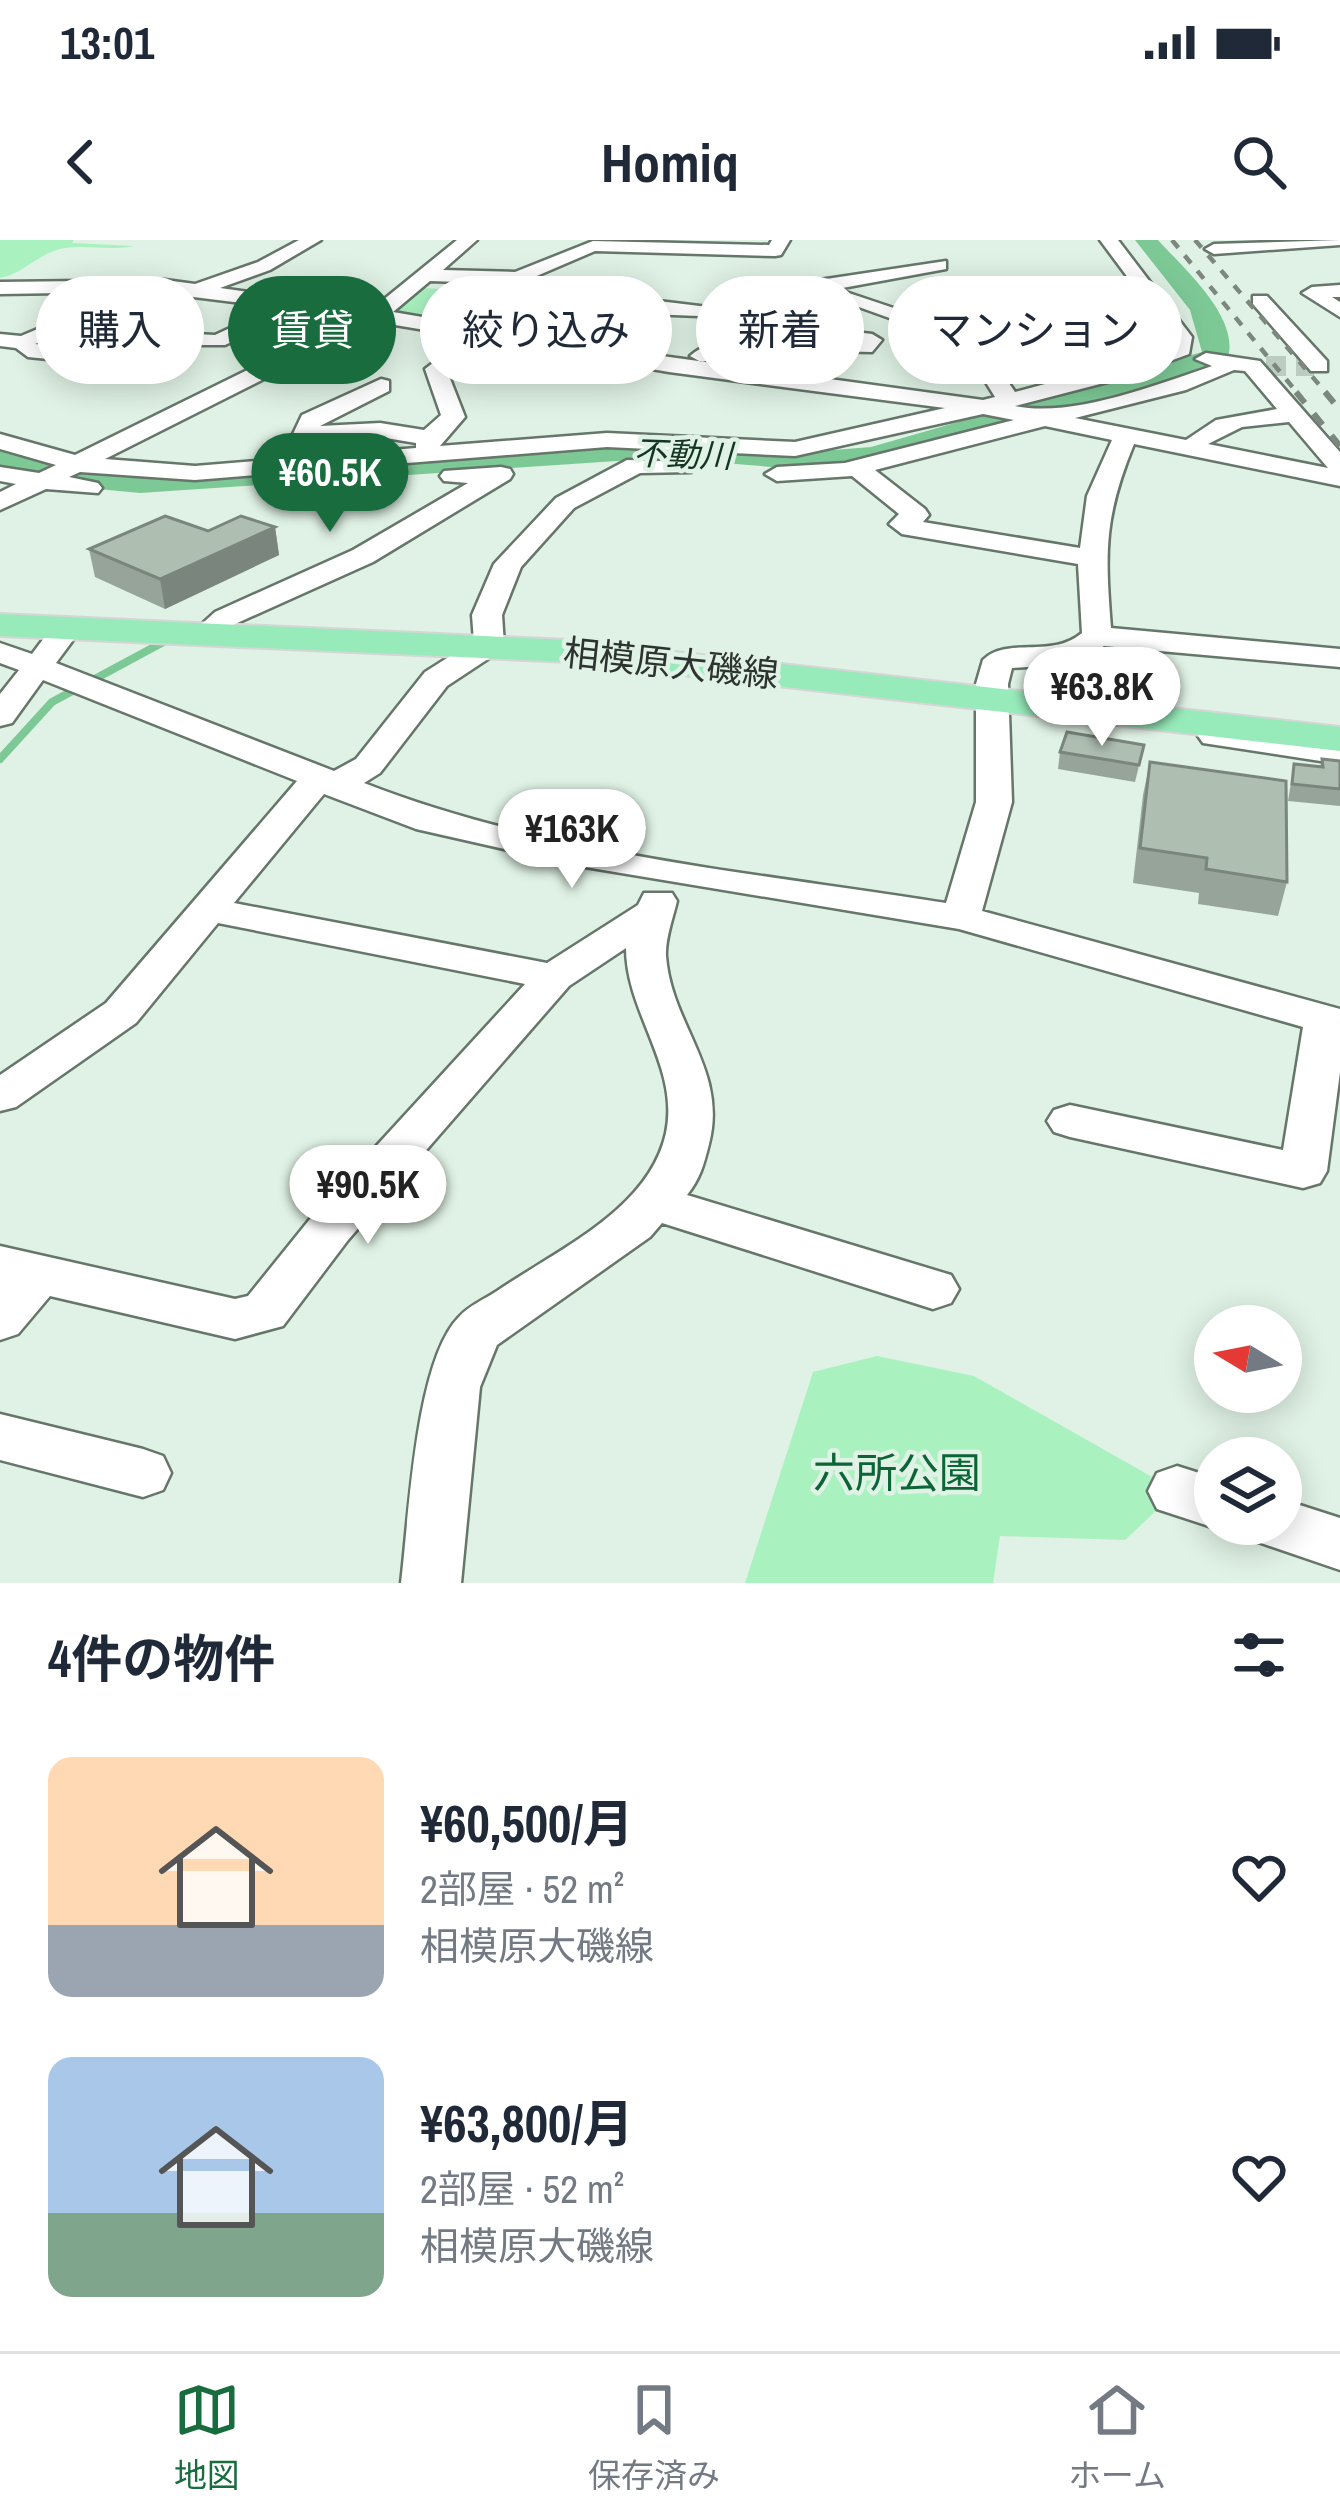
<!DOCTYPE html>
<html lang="ja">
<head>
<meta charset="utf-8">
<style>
	body { margin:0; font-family:"Archivo Narrow","Noto Sans JP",sans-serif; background:#f2f2f3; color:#1f2937; height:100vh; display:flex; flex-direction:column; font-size:45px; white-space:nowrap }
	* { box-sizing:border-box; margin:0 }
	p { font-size:39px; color:#747a83 }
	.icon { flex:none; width:66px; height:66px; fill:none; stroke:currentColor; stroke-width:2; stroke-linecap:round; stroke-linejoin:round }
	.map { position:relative; height:1343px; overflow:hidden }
	.panel { display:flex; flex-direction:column; background:#fff; flex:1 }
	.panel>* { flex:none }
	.guide { position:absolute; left:36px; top:36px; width:1269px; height:108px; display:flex; gap:24px }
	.needle { width:78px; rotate:280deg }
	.buttons { position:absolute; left:1194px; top:1065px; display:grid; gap:24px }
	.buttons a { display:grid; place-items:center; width:108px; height:108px; border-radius:50%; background:#fff; box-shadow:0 6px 30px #0003; font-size:60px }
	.price { position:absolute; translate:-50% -102px; padding:0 27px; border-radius:42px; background:#fff; color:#222; font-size:39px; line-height:78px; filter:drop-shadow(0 3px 6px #0008) }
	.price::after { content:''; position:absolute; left:50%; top:72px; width:36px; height:27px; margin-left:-18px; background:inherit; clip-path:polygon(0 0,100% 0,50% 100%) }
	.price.active { background:#186c3e; color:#fff }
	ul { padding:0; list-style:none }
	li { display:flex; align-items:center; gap:36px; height:300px; padding:0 48px }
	li span { display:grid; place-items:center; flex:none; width:336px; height:240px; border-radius:24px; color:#555 }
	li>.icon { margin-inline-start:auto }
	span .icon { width:144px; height:144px; fill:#fffc; stroke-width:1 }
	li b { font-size:51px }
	h2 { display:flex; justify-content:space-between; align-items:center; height:144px; padding:0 48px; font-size:51px }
	.pill { padding:0 42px; border-radius:54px; background:#fff; box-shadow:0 6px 30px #0003; font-size:42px; line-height:108px }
	.pill.active { background:#186c3e; color:#fff }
	.status { display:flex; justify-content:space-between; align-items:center; height:84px; padding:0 60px; background:#fff; direction:ltr }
	.status svg { height:33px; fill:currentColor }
	header { display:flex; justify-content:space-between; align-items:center; height:156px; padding:0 48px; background:#fff; font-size:54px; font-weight:800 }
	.tabs { display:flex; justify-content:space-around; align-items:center; height:168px; border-top:3px solid #e0e1e3; background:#fff; font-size:33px; color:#747a83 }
	.tabs a { display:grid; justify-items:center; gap:6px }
	.tabs .active { color:#186c3e }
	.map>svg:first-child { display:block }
	.green { fill:#a9f2c0 }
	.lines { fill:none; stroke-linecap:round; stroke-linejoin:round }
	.stream-far1 { stroke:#7dc996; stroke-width:6 }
	.stream { stroke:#7dc996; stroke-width:8 }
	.river { fill:#7dc996; fill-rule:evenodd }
	.minor-tunnel { stroke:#bcccc0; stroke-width:20; stroke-dasharray:20 10; stroke-linecap:butt }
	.minor-casing { stroke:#66766a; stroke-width:5 }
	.major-casing { stroke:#d5d6d5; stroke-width:4 }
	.minor { fill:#fff; fill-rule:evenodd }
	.major { fill:#97ebba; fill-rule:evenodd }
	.rail-far1 { stroke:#7c877e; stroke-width:4.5; stroke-dasharray:10 10; stroke-linecap:butt }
	.rail { stroke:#7c877e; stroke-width:6; stroke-dasharray:14 14; stroke-linecap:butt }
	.wall { fill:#96a499 }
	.shaded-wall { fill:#7a867d }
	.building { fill:#aebfb2; stroke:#7a867d; stroke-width:3 }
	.labels { text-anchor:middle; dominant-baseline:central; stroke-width:9; stroke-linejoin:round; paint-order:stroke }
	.far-water-label { font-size:33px; font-style:italic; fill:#143521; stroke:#e0f2e5 }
	.street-label { font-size:36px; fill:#2d332e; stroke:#e0f2e5 }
	.near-park-label { font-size:42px; fill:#0c6537; stroke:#e0f2e5 }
</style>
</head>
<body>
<div class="status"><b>13:01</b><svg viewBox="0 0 49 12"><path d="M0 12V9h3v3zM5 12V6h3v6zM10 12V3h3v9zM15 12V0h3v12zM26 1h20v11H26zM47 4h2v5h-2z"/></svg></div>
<header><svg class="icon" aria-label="back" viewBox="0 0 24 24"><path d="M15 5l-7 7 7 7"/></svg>Homiq<svg class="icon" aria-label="search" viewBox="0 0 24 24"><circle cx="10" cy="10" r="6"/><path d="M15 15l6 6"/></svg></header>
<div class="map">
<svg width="1340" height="1343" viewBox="0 0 1340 1343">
	<rect width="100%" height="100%" fill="#e0f2e5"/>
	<g class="green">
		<path d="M0,0H74L72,3L134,6C109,12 76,2 54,11C34,18 22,34 0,38Z"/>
		<path d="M514,39L581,47L483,90L387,75L423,48L502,53Z"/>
		<path d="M877,1116L974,1136L1177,1251L1125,1300L1000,1296L993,1343H745L813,1132Z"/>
	</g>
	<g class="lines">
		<path class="stream-far1" d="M492,232L511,220"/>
		<path class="stream" d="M0,519L52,462L169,399"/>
		<path class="river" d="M1135,0H1158C1183,28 1245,81 1226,123L873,226L821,231L662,218L140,253L66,246L0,226V206L69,226L140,233L662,200L821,211L871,207L1202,112L1190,70Z"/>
		<path class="minor-tunnel" d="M1266,126H1314"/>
		<defs>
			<g id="minor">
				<path d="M299,0H321L270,30L220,48L372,69L457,0H477L443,30L515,32L593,1L769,5L772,0H790L781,15L775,16L595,11L518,44L430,41L393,72L481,87L518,62L576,51L708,67L761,63L799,72L802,76L795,85L872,94L882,100L872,112L830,111L805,127C773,114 735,112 701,122L690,116C720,89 769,105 806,109L818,100L774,93L771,89L779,79L647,74L589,106L983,160L995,157L962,104L803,47L813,41L946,21V29L837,49L977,96L1015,152L1105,128L1074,81L1077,77H1091L1123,123L1168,110L1172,97L1100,0H1118L1192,97L1189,114L1127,137L1015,166C1072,178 1156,145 1212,126L1195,119L1206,113L1260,121L1340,212V246L1134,204C1104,277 1105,311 1111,388L1340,409V427L1104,406L1075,424L1012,428L1008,444L1012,562L982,671L1340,769V832L1327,931L1320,943L1303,948L1070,897L1054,892L1047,881L1054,870L1070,865L1283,910L1303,787L959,689L579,626L416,589L324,554L234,663L547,723L638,665L644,653H672L677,661C673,678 665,699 666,716C671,785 728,830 709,904C704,924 700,939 687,955L951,1035L959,1049L951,1063L933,1069L662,983L650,997L497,1105L480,1147L461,1343H401C409,1280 415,1121 459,1077C468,1066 485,1059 497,1051C557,1010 649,970 666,893C680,827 626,773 626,708L569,746L348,1000L283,1086L235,1099L50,1056L18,1094L0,1100V1006L235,1059L248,1056L314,974L525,744L218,683L136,783L16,867L0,871V835L106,763L297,541L43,440L12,483L0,486V454L19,430L0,423V403L32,414L56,382H78L82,388L56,423L334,531L356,519L425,432L474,401L472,375L494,324L556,258L627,220L691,222L694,227L691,232L640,233L574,268L521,327L502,375L504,405L500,411L447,446L380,533L364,543C548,615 752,632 946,663L976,562V444L983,420C1006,396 1052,419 1082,393L1078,324L902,294L889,284L899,274L852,236L777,241L765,234L777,227L845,223L1014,180L983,174L795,216L607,207L195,240L80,232L69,237L98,243L102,248L98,253L46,249L0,270V252L16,244L0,241V227L39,233L56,225L0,209V194L75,215L353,78L299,70L225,105H178L126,127L28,117L16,108L0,106V94L21,96L125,52L0,54V42L165,40L195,44L258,22ZM153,52L275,67L215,95L175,93L123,114L35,104ZM576,63L624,71L565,102L503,91L531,71ZM377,82L467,97L425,129L441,175L424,190L380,183L320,186L389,151V141L381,139L302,175L293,194L305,201L380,197L416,203V208L195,226L105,219ZM489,101L669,132L945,168L795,202L607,193L440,206L465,177L447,131ZM1234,130L1245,131L1277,169L1216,180L1186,200L1075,178L1186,150ZM1289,182L1328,228L1208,204L1242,187ZM1045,186L1112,200L1087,256L1080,308L923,282L929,275L925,269L875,230Z"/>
				<path d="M1340,0V5L1214,14L1205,9L1214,4Z"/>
				<path d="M1340,45V57H1332L1340,62V77L1302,53L1312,47Z"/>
				<path d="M1253,56H1267L1327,121V131H1311L1253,64Z"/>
				<path d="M501,227L510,229L513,234L510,239L373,322L235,384L208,401L193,392L215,372L353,310L468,243L444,241L440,236L444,231Z"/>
				<path d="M1215,486L1340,504V524L1203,503L1198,496L1203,489Z"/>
				<path d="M0,1174L143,1209L163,1216L171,1233L163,1250L143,1257L0,1220Z"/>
				<path d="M1177,1226L1215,1238V1284H1227L1215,1288L1157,1269L1148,1251L1157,1233Z"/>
				<path d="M1281,1259L1340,1278V1330L1258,1302L1250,1284H1281Z"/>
			</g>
			<path id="major" d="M0,374L569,400L1340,487V511L569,422L0,396Z"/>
		</defs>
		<use href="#minor" class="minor-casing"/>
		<use href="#major" class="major-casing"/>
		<use href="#minor" class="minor"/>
		<use href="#major" class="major"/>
		<g class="rail-far1">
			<path d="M1172,0L1299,155"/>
			<path d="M1195,0L1328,155"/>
		</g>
		<g class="rail">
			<path d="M1296,152L1340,206"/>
			<path d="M1325,152L1340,170"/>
		</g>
	</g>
	<g class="wall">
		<path d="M275,287L279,315L165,369L95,337L89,309Z"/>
		<path d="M1144,505L1135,542L1058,529L1060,512Z"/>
		<path d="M1322,519L1340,521V566L1288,561L1294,524L1320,527Z"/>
		<path d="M1150,522L1287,642L1278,676L1198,664L1199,653L1133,643L1143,555Z"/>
	</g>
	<path class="shaded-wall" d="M275,287L279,315L165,369L160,339Z"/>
	<g class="building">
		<path d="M165,276L208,291L241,276L275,287L160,339L89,309Z"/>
		<path d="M1067,492L1144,505L1139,525L1060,512Z"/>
		<path d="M1322,519L1340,521V549L1292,544L1294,524L1323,527Z"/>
		<path d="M1150,522L1286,541L1287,642L1206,629L1207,618L1140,608Z"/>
	</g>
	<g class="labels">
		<g class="far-water-label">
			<text transform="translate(683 214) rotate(2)">不動川</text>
		</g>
		<g class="street-label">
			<text transform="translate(671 423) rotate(6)">相模原大磯線</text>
		</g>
		<g class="near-park-label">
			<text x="897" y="1233">六所公園</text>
		</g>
	</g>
</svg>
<div class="buttons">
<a><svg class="needle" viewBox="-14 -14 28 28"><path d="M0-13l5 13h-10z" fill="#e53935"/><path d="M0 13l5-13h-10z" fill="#747a83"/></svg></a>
<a><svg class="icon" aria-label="layers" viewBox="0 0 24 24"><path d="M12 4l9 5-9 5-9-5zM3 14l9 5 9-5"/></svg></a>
</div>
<b class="price active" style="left:330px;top:295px">¥60.5K</b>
<b class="price" style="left:1102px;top:509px">¥63.8K</b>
<b class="price" style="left:572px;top:651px">¥163K</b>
<b class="price" style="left:368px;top:1007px">¥90.5K</b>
<div class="guide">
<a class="pill">購入</a>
<a class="pill active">賃貸</a>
<a class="pill">絞り込み</a>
<a class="pill">新着</a>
<a class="pill">マンション</a>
</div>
</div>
<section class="panel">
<h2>4件の物件<svg class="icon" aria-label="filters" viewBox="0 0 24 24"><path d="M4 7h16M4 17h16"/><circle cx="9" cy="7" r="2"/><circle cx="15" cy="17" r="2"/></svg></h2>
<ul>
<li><span style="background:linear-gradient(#ffd9b3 70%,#9aa5b1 0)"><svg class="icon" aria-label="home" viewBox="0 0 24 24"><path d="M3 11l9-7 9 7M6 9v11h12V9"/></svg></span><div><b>¥60,500/月</b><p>2部屋 · 52 m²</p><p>相模原大磯線</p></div><svg class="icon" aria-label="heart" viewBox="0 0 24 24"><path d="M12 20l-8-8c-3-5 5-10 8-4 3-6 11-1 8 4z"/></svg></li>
<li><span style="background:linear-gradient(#a9c7e8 65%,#7fa58c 0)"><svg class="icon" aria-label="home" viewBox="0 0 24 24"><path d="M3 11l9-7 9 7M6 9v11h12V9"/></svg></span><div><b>¥63,800/月</b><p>2部屋 · 52 m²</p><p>相模原大磯線</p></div><svg class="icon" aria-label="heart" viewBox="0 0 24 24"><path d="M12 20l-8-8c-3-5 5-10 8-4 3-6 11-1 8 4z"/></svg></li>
</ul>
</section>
<nav class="tabs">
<a class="active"><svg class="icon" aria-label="map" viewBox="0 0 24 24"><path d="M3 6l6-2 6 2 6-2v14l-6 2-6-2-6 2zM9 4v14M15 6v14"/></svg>地図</a>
<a><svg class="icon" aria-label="saved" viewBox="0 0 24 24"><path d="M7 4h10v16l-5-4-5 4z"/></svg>保存済み</a>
<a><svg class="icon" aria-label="home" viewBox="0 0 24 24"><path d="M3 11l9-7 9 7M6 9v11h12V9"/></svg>ホーム</a>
</nav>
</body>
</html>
